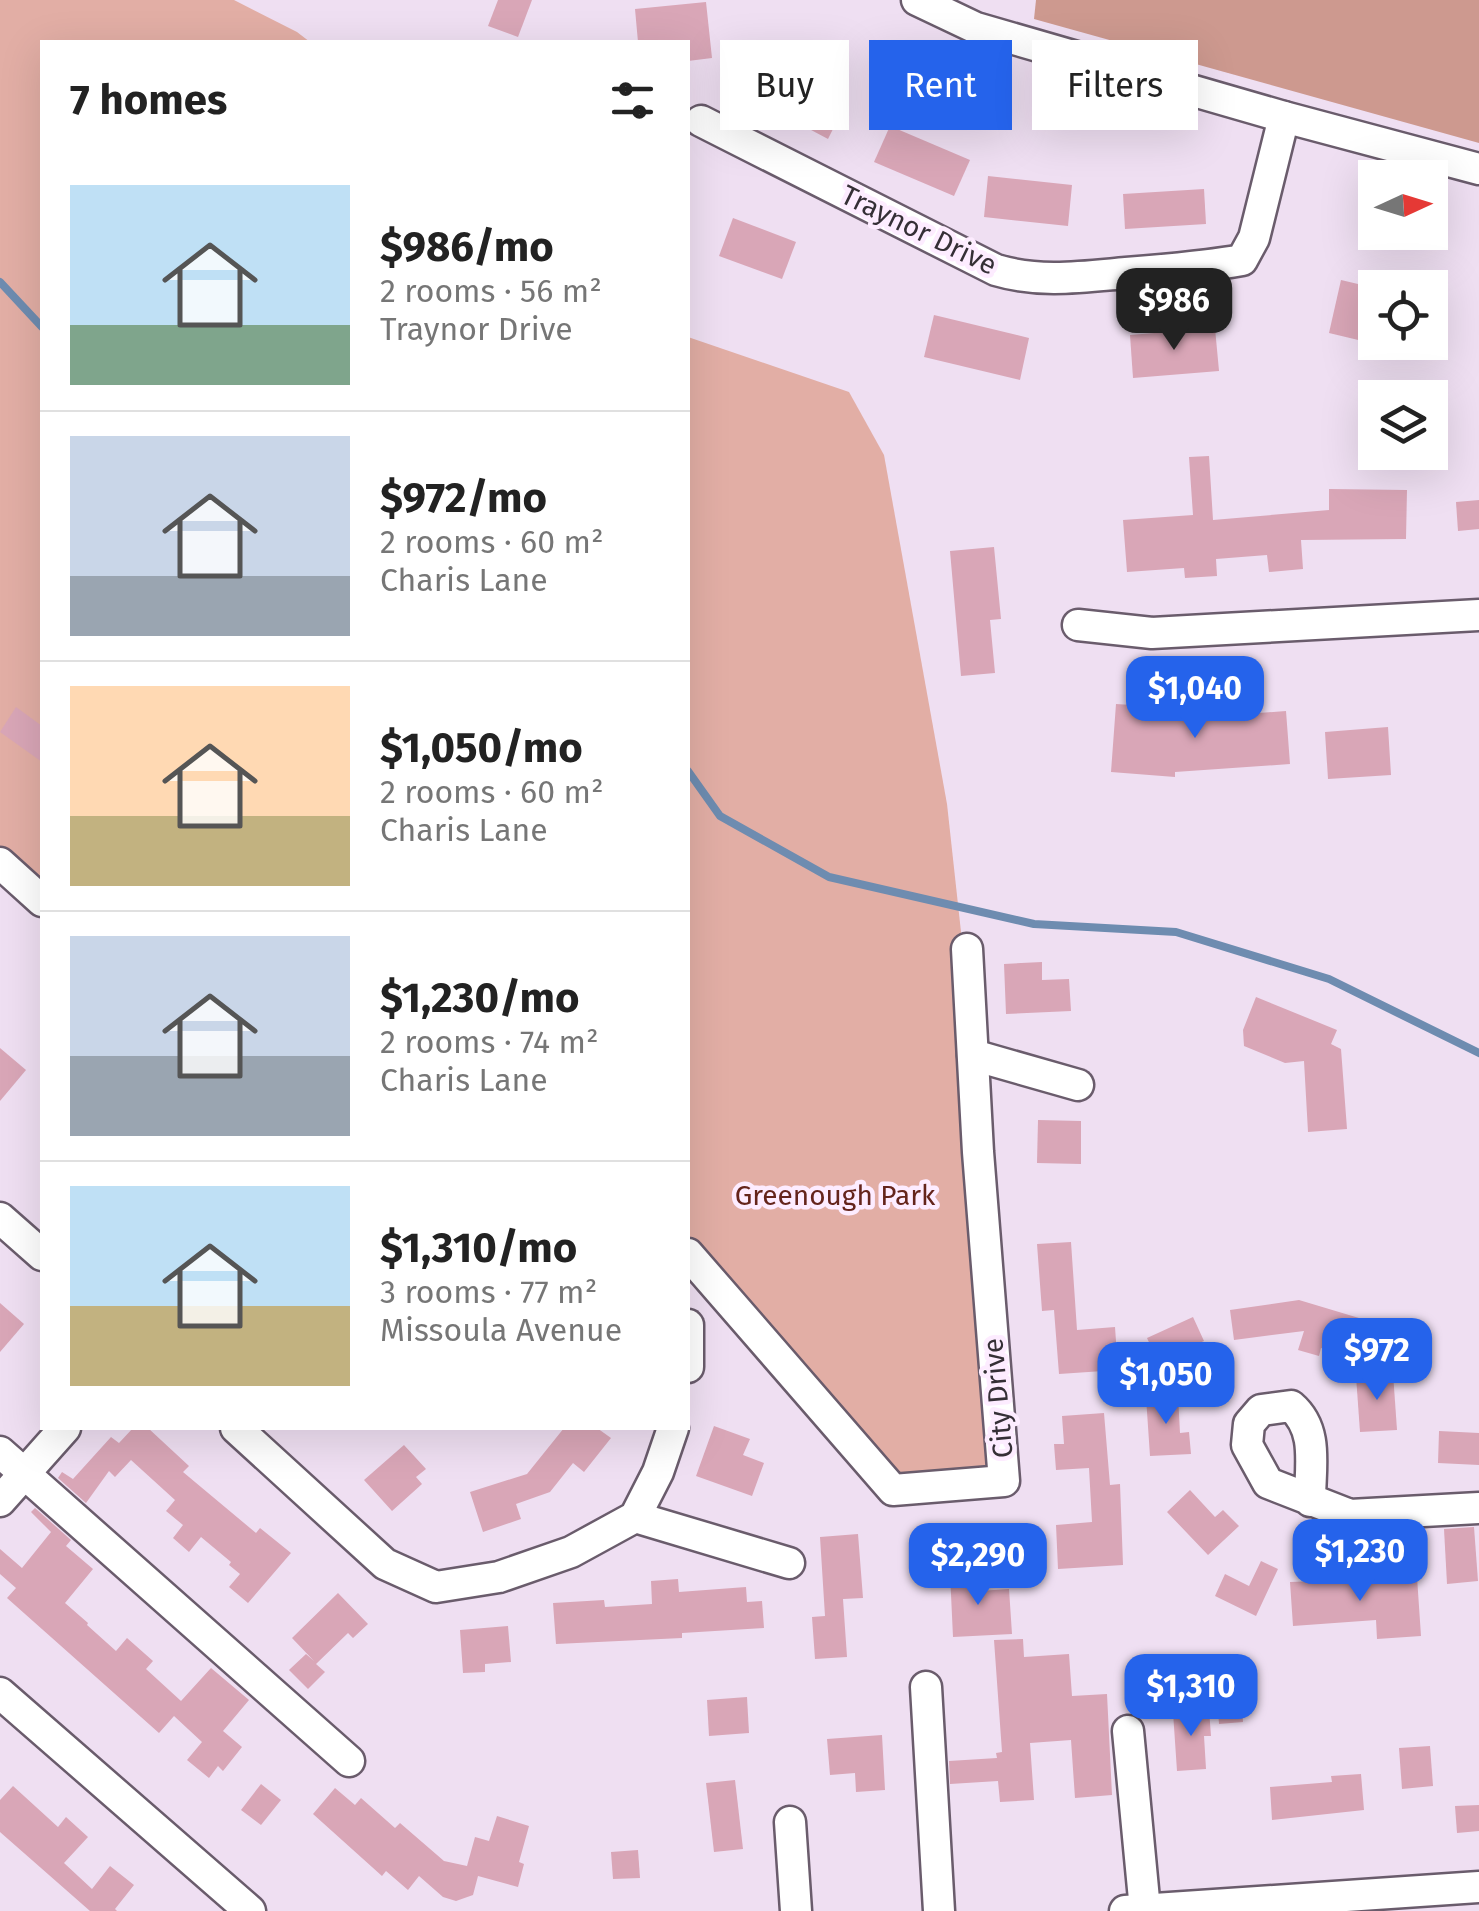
<!DOCTYPE html>
<html lang="en">
<head>
<meta charset="utf-8">
<style>
	body { margin:0; font-family:"Fira Sans",sans-serif; background:#f6f6f6; color:#222; height:100vh; display:flex; flex-direction:column; font-size:38px; white-space:nowrap }
	* { box-sizing:border-box; margin:0 }
	p { font-size:32px; color:#767676 }
	.icon { flex:none; width:55px; height:55px; fill:none; stroke:currentColor; stroke-width:2; stroke-linecap:round; stroke-linejoin:round }
	.map { position:relative; flex:1; overflow:hidden }
	.panel { position:absolute; left:40px; top:40px; width:650px; height:1390px; display:flex; flex-direction:column; background:#fff; border-radius:0px; box-shadow:0 10px 40px #0002 }
	.panel>* { flex:none }
	.guide { position:absolute; left:720px; top:40px; width:608px; height:90px; display:flex; gap:20px }
	.needle { width:65px; rotate:86deg }
	.tools { position:absolute; left:1358px; top:160px; display:grid; gap:20px }
	.tools a { display:grid; place-items:center; width:90px; height:90px; border-radius:0px; background:#fff; box-shadow:0 10px 40px #0002; font-size:50px }
	.price { position:absolute; translate:-50% -85px; padding:0 22px; border-radius:20px; background:#2563eb; color:#fff; font-size:32px; line-height:65px; filter:drop-shadow(0 2px 5px #0008) }
	.price::after { content:''; position:absolute; left:50%; top:60px; width:30px; height:22px; margin-left:-15px; background:inherit; clip-path:polygon(0 0,100% 0,50% 100%) }
	.price.current { background:#222; color:#fff }
	ul { padding:0; list-style:none }
	li { display:flex; align-items:center; gap:30px; height:250px; padding:0 30px }
	li+li { border-top:2px solid #e0e0e0 }
	li span { display:grid; place-items:center; flex:none; width:280px; height:200px; border-radius:0px; color:#555 }
	li>.icon { margin-inline-start:auto }
	span .icon { width:120px; height:120px; fill:#fffc; stroke-width:1 }
	li b { font-size:42px }
	h2 { display:flex; justify-content:space-between; align-items:center; height:120px; padding:0 30px; font-size:42px }
	.tag { padding:0 35px; border-radius:0px; background:#fff; box-shadow:0 10px 40px #0002; font-size:35px; line-height:90px }
	.tag.current { background:#2563eb; color:#fff }
	.map>svg:first-child { display:block }
	.green { fill:#e2aea5 }
	.forest { fill:#cd998f }
	.lines { fill:none; stroke-linecap:round; stroke-linejoin:round }
	.stream { stroke:#6e8cb0; stroke-width:8 }
	.building { fill:#d9a6b7 }
	.minor-casing { stroke:#6a5c6c; stroke-width:35 }
	.minor { stroke:#fff; stroke-width:30 }
	.labels { text-anchor:middle; dominant-baseline:central; stroke-width:9; stroke-linejoin:round; paint-order:stroke }
	.street-label { font-size:28px; fill:#352f36; stroke:#fdecff }
	.park-label { font-size:28px; fill:#64241b; stroke:#fdecff }
</style>
</head>
<body>
<div class="map">
<svg width="1479" height="1911" viewBox="0 0 1479 1911">
	<rect width="100%" height="100%" fill="#efdff2"/>
	<g class="green">
		<path d="M0,0H234L297,32L310,42H42V901L0,863Z"/>
		<path d="M688,337L849,392L884,455L947,804L962,941L1004,1481L893,1490L688,1254Z"/>
	</g>
	<path class="forest" d="M1036,0H1479V143L1034,19Z"/>
	<g class="lines">
		<g class="stream">
			<path d="M0,282L42,327"/>
			<path d="M688,771L720,816L829,877L1034,924L1176,932L1329,979L1479,1053"/>
		</g>
	</g>
	<g class="building">
		<path d="M498,0H532L518,37L488,26Z"/>
		<path d="M706,2L712,58L688,61V42H638L635,9Z"/>
		<path d="M764,56L847,101L828,139L744,94Z"/>
		<path d="M890,126L970,160L954,196L874,162Z"/>
		<path d="M988,176L1072,185L1068,226L984,217Z"/>
		<path d="M1204,189L1206,224L1125,229L1123,194Z"/>
		<path d="M733,218L796,242L782,279L719,256Z"/>
		<path d="M1341,280L1375,288V344L1329,333Z"/>
		<path d="M934,315L1029,338L1020,380L924,357Z"/>
		<path d="M1215,328L1219,371L1133,378L1130,335Z"/>
		<path d="M1209,456L1213,520L1329,510V489L1407,490L1406,539L1301,540L1303,569L1269,572L1267,555L1216,559L1217,576L1185,578L1184,568L1127,572L1123,520L1193,515L1189,457Z"/>
		<path d="M1479,500V529L1458,531L1456,502Z"/>
		<path d="M994,547L1001,619L990,620L995,673L961,676L950,551Z"/>
		<path d="M1116,704L1180,708L1179,719L1286,711L1290,764L1175,772V777L1111,772Z"/>
		<path d="M16,707L42,726V762L0,732Z"/>
		<path d="M1388,727L1391,775L1328,779L1325,732Z"/>
		<path d="M1042,962V980L1069,979L1071,1011L1006,1014L1004,964Z"/>
		<path d="M1256,997L1337,1030L1331,1044L1341,1049L1347,1129L1308,1132L1304,1061L1285,1063L1244,1046L1243,1030Z"/>
		<path d="M0,1048L26,1070L0,1101Z"/>
		<path d="M1038,1120L1081,1121V1164L1037,1163Z"/>
		<path d="M1071,1242L1077,1330L1115,1327L1118,1370L1059,1374L1054,1310L1042,1311L1037,1244Z"/>
		<path d="M1299,1300L1369,1321L1358,1359L1321,1348L1319,1356L1298,1350L1304,1331L1234,1340L1230,1310Z"/>
		<path d="M0,1303L24,1324L0,1352Z"/>
		<path d="M1193,1317L1204,1341L1184,1350L1193,1369L1167,1381L1147,1338Z"/>
		<path d="M1393,1373L1397,1430L1360,1432L1356,1376Z"/>
		<path d="M1178,1395L1180,1433L1189,1432L1191,1454L1150,1456L1146,1397Z"/>
		<path d="M1104,1413L1110,1485L1120,1484L1123,1565L1058,1569L1056,1525L1092,1522L1089,1468L1056,1470L1054,1444H1064L1062,1416Z"/>
		<path d="M714,1426L750,1439L743,1455L764,1463L752,1496L696,1476Z"/>
		<path d="M133,1428H148L189,1466L183,1472L256,1533L260,1528L291,1553L248,1603L229,1587L240,1574L229,1565L231,1562L201,1537L189,1552L173,1538L183,1525L166,1511L175,1500L131,1460L115,1477L109,1471L86,1503L58,1478L62,1472L73,1479L111,1437L119,1443Z"/>
		<path d="M564,1428H597L611,1438L584,1472L573,1463L550,1492L516,1504L521,1519L483,1532L470,1492L527,1474Z"/>
		<path d="M1439,1431L1479,1433V1465L1438,1463Z"/>
		<path d="M404,1445L426,1469L416,1477L422,1484L392,1511L364,1480Z"/>
		<path d="M1190,1490L1215,1517L1223,1510L1239,1526L1208,1555L1167,1512Z"/>
		<path d="M35,1508L71,1540L66,1546L93,1569L65,1603L88,1623L87,1625L116,1651L127,1638L153,1661L146,1669L181,1701L211,1668L249,1700L223,1731L242,1747L223,1771L218,1766L209,1778L187,1760L202,1742L174,1716L159,1733L7,1598L16,1588L0,1574V1549L22,1568L51,1532L31,1512Z"/>
		<path d="M1474,1527L1478,1581L1447,1584L1444,1529Z"/>
		<path d="M858,1534L863,1598L843,1599L847,1657L815,1659L812,1617L825,1616L820,1537Z"/>
		<path d="M1261,1561L1278,1569L1256,1616L1215,1596L1225,1574L1249,1586Z"/>
		<path d="M978,1572L979,1591L1009,1589L1012,1634L953,1637L950,1573Z"/>
		<path d="M1417,1577L1421,1636L1377,1639L1376,1620L1293,1626L1290,1582Z"/>
		<path d="M678,1579L679,1592L746,1587L747,1602L762,1601L764,1628L682,1633V1638L556,1644L553,1603L604,1600L605,1607L652,1604L651,1581Z"/>
		<path d="M338,1593L368,1624L353,1638L348,1633L316,1664L325,1672L308,1689L289,1670L306,1654L314,1661L292,1638Z"/>
		<path d="M508,1626L511,1662L485,1664V1672L463,1673L460,1630Z"/>
		<path d="M1023,1639L1024,1657L1069,1654L1072,1696L1107,1694L1112,1795L1075,1798L1071,1740L1030,1743L1034,1800L1000,1802L998,1781L950,1784L949,1761L997,1758L996,1753L1002,1752L994,1640Z"/>
		<path d="M1241,1696L1243,1722L1219,1724L1217,1697Z"/>
		<path d="M747,1697L749,1733L709,1736L707,1700Z"/>
		<path d="M1209,1709L1211,1736H1204L1206,1769L1177,1771L1173,1712Z"/>
		<path d="M882,1735L885,1790L856,1792L855,1773L830,1775L827,1739Z"/>
		<path d="M1430,1746L1433,1786L1402,1789L1399,1748Z"/>
		<path d="M1361,1774L1364,1810L1272,1820L1270,1787L1332,1782L1331,1776Z"/>
		<path d="M735,1780L743,1849L714,1852L706,1783Z"/>
		<path d="M261,1784L281,1800L261,1825L241,1810Z"/>
		<path d="M13,1786L58,1827L66,1817L88,1837L64,1863L92,1889L110,1866L134,1885L115,1909L117,1911H90L0,1832V1800Z"/>
		<path d="M335,1788L355,1805L361,1798L395,1828L400,1823L444,1861L467,1866L475,1837L489,1841L497,1816L529,1826L519,1862L524,1864L518,1887L478,1876L473,1895L456,1901L443,1897L419,1876L408,1890L386,1871L382,1876L313,1814Z"/>
		<path d="M1479,1805V1831L1457,1833L1455,1806Z"/>
		<path d="M638,1850L640,1878L613,1879L611,1852Z"/>
	</g>
	<g class="lines">
		<defs>
			<g id="minor">
				<path d="M917,0L976,28L1284,117L1479,169"/>
				<path d="M701,121L996,270C1040,283 1081,277 1126,273C1165,270 1204,267 1242,260L1254,238L1284,117"/>
				<path d="M1078,625L1152,633L1479,615"/>
				<path d="M0,863L42,901"/>
				<path d="M973,1055L1078,1085"/>
				<path d="M0,1218L42,1255"/>
				<path d="M688,1254L893,1490L1004,1481L978,1152L967,949"/>
				<path d="M688,1325V1367"/>
				<path d="M236,1428L385,1564L436,1587L499,1577L571,1552L635,1517L658,1472L673,1428"/>
				<path d="M0,1452L349,1761"/>
				<path d="M0,1501L65,1428"/>
				<path d="M1310,1501C1310,1466 1319,1430 1291,1406L1261,1410L1249,1424L1247,1445L1268,1483L1350,1515L1479,1508"/>
				<path d="M635,1517L789,1563"/>
				<path d="M926,1687L939,1911"/>
				<path d="M0,1693L250,1911"/>
				<path d="M1128,1731L1145,1910"/>
				<path d="M790,1822L796,1911"/>
				<path d="M1125,1911L1479,1887"/>
			</g>
		</defs>
		<use href="#minor" class="minor-casing"/>
		<use href="#minor" class="minor"/>
	</g>
	<g class="labels">
		<g class="street-label">
			<text transform="translate(919 230) rotate(26)">Traynor Drive</text>
			<text transform="translate(998 1398) rotate(-95)">City Drive</text>
		</g>
		<g class="park-label">
			<text x="835" y="1195">Greenough Park</text>
		</g>
	</g>
</svg>
<div class="tools">
<a><svg class="needle" viewBox="-14 -14 28 28"><path d="M0-13l5 13h-10z" fill="#e53935"/><path d="M0 13l5-13h-10z" fill="#767676"/></svg></a>
<a><svg class="icon" aria-label="locate" viewBox="0 0 24 24"><circle cx="12" cy="12" r="6"/><path d="M12 2v4M12 18v4M2 12h4M18 12h4"/></svg></a>
<a><svg class="icon" aria-label="layers" viewBox="0 0 24 24"><path d="M12 4l9 5-9 5-9-5zM3 14l9 5 9-5"/></svg></a>
</div>
<b class="price current" style="left:1174px;top:353px">$986</b>
<b class="price" style="left:1195px;top:741px">$1,040</b>
<b class="price" style="left:1377px;top:1403px">$972</b>
<b class="price" style="left:1166px;top:1427px">$1,050</b>
<b class="price" style="left:1360px;top:1604px">$1,230</b>
<b class="price" style="left:978px;top:1608px">$2,290</b>
<b class="price" style="left:1191px;top:1739px">$1,310</b>
<div class="guide">
<a class="tag">Buy</a>
<a class="tag current">Rent</a>
<a class="tag">Filters</a>
</div>
<section class="panel">
<h2>7 homes<svg class="icon" aria-label="filters" viewBox="0 0 24 24"><path d="M4 7h16M4 17h16"/><circle cx="9" cy="7" r="2"/><circle cx="15" cy="17" r="2"/></svg></h2>
<ul>
<li><span style="background:linear-gradient(#bfe0f5 70%,#7fa58c 0)"><svg class="icon" aria-label="home" viewBox="0 0 24 24"><path d="M3 11l9-7 9 7M6 9v11h12V9"/></svg></span><div><b>$986/mo</b><p>2 rooms · 56 m²</p><p>Traynor Drive</p></div></li>
<li><span style="background:linear-gradient(#c9d6e8 70%,#9aa5b1 0)"><svg class="icon" aria-label="home" viewBox="0 0 24 24"><path d="M3 11l9-7 9 7M6 9v11h12V9"/></svg></span><div><b>$972/mo</b><p>2 rooms · 60 m²</p><p>Charis Lane</p></div></li>
<li><span style="background:linear-gradient(#ffd9b3 65%,#c2b280 0)"><svg class="icon" aria-label="home" viewBox="0 0 24 24"><path d="M3 11l9-7 9 7M6 9v11h12V9"/></svg></span><div><b>$1,050/mo</b><p>2 rooms · 60 m²</p><p>Charis Lane</p></div></li>
<li><span style="background:linear-gradient(#c9d6e8 60%,#9aa5b1 0)"><svg class="icon" aria-label="home" viewBox="0 0 24 24"><path d="M3 11l9-7 9 7M6 9v11h12V9"/></svg></span><div><b>$1,230/mo</b><p>2 rooms · 74 m²</p><p>Charis Lane</p></div></li>
<li><span style="background:linear-gradient(#bfe0f5 60%,#c2b280 0)"><svg class="icon" aria-label="home" viewBox="0 0 24 24"><path d="M3 11l9-7 9 7M6 9v11h12V9"/></svg></span><div><b>$1,310/mo</b><p>3 rooms · 77 m²</p><p>Missoula Avenue</p></div></li>
</ul>
</section>
</div>
</body>
</html>
